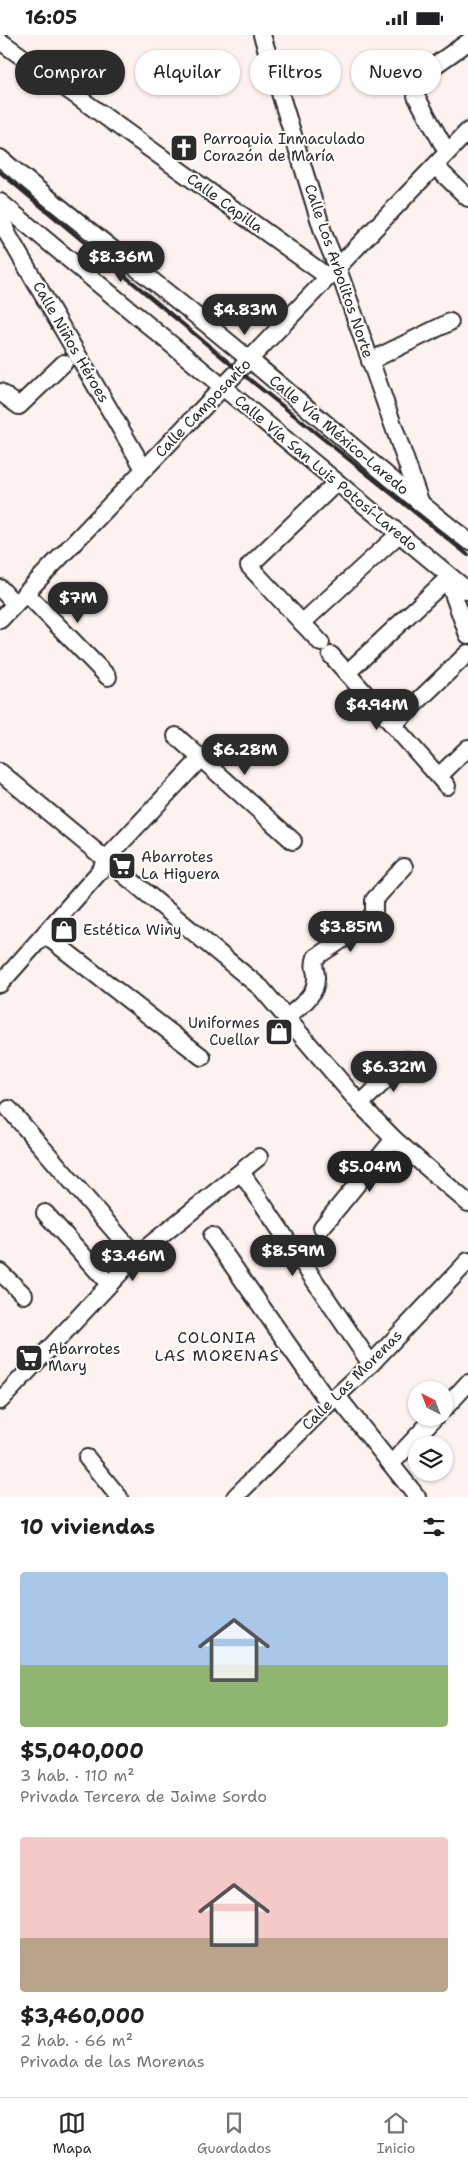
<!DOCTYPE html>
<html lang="es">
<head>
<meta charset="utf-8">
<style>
	body { margin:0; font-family:"Shantell Sans",sans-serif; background:#f2f2f2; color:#202124; height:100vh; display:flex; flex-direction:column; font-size:19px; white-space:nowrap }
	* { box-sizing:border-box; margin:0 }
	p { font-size:16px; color:#757577 }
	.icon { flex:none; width:28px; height:28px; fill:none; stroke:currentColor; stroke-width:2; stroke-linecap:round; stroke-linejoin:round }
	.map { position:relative; height:1462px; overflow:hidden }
	.sheet { display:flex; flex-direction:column; background:#fff; flex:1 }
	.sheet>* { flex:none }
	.banner { position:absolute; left:15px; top:15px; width:439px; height:45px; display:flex; gap:10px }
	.needle { width:32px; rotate:318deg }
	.fabs { position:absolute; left:408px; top:1346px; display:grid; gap:10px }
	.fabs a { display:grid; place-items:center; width:45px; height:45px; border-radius:50%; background:#fff; box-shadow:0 1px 4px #0004; font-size:25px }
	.price { position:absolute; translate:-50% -42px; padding:0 11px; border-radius:18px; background:#2b2b2b; color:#fff; font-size:16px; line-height:32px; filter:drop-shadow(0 1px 2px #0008) }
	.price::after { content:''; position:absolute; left:50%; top:30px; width:15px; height:11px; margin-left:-8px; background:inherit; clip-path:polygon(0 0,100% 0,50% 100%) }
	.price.current { background:#222; color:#fff }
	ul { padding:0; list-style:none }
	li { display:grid; align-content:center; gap:10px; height:265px; padding:0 20px }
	li span { display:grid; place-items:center; height:155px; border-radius:5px; color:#555 }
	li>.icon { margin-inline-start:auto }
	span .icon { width:90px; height:90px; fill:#fffc; stroke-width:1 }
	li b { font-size:21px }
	h2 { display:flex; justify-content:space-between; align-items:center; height:60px; padding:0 20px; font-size:21px }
	.chip { padding:0 18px; border-radius:22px; background:#fff; box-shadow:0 1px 4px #0004; font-size:18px; line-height:45px }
	.chip.current { background:#2b2b2b; color:#fff }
	.status { display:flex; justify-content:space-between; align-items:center; height:35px; padding:0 25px; background:#fff; direction:ltr }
	.status svg { height:14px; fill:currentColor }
	.tab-bar { display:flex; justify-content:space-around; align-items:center; height:70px; border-top:1px solid #e0e0e0; background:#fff; font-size:14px; color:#757577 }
	.tab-bar a { display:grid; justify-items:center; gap:2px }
	.tab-bar .current { color:#2b2b2b }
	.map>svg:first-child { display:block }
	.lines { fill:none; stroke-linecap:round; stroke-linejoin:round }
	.minor-casing { stroke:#2b2b2b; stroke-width:20 }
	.minor { stroke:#fff; stroke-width:16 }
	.rail { stroke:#2b2b2b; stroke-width:4 }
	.labels { text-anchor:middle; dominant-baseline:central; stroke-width:4; stroke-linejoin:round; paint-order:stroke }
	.poi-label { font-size:15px; fill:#2b2b2b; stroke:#fff; text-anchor:start }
	.street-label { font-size:15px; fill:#2b2b2b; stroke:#fff }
	.neighbourhood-label { font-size:16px; letter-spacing:1px; fill:#2b2b2b; stroke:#fff }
</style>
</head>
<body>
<div class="status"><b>16:05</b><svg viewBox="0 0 49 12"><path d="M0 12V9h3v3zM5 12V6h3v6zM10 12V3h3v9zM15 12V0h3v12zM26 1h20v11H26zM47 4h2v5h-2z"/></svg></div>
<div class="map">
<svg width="468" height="1462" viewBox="0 0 468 1462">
	<rect width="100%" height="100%" fill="#fef2f1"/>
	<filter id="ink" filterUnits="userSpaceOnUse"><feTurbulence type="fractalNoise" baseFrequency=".02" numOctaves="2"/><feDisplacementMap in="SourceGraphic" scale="10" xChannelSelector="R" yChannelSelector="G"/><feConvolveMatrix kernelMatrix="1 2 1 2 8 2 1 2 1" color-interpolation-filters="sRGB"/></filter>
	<g filter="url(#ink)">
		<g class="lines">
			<defs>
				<g id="minor">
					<path d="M262,0L324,200L338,234L421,469"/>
					<path d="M0,6L328,242"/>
					<path d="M424,38L468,7"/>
					<path d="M416,61L447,117"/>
					<path d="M0,123C82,192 168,256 250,325C323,385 393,448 468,506"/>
					<path d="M435,131L468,163"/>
					<path d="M0,167L468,556"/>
					<path d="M0,179L8,200L144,434"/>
					<path d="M370,326L450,287"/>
					<path d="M0,357L19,371L64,328"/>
					<path d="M446,539L468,600"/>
					<path d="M0,553L15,569"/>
					<path d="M26,558L108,642"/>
					<path d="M0,585L468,96"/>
					<path d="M302,588L399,499"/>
					<path d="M321,608L249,531L337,447"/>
					<path d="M331,620L447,751"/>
					<path d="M347,638L448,543"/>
					<path d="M393,690L468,618"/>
					<path d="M176,701L293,806"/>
					<path d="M0,737L261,953L360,1069L394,1104L468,1168"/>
					<path d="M439,741L468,713"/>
					<path d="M45,900L202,1022"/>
					<path d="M0,949L101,835L105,825L201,723"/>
					<path d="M286,983C299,972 317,961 316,942C316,933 312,933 316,922L363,891L374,878V865L404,832"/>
					<path d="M360,1069L407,1025"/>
					<path d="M9,1074L136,1221"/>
					<path d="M241,1137L371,1329"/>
					<path d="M45,1178L109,1249"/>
					<path d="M322,1192L394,1104"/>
					<path d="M212,1201L329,1368"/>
					<path d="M0,1237L24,1260"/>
					<path d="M337,1361L417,1462"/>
					<path d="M0,1366L136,1221L259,1122"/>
					<path d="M444,1374L468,1348"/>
					<path d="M87,1423L119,1462"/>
					<path d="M391,1429L435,1382"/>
					<path d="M235,1462L329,1368L371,1329L468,1226"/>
				</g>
			</defs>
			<use href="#minor" class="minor-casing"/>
			<use href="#minor" class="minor"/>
			<path class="rail" d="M0,137L239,336L468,520"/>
		</g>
	</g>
	<defs>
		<symbol id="church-square" viewBox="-11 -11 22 22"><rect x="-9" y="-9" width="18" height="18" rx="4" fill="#2b2b2b" stroke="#fff"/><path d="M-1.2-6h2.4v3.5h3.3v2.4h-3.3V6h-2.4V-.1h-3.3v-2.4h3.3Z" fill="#fff"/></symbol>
		<symbol id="supermarket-square" viewBox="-11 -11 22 22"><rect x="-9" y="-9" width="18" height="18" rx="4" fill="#2b2b2b" stroke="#fff"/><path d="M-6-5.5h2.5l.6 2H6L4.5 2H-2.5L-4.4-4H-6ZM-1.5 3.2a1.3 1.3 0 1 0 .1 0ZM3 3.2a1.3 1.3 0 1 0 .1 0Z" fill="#fff"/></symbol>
		<symbol id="shop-square" viewBox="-11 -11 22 22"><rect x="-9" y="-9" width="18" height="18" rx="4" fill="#2b2b2b" stroke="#fff"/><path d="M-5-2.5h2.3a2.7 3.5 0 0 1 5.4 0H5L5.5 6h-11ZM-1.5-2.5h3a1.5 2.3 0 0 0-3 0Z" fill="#fff"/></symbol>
	</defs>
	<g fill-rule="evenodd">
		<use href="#church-square" x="168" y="97" width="32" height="32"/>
		<use href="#supermarket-square" x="106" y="815" width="32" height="32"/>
		<use href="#shop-square" x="48" y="879" width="32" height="32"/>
		<use href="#shop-square" x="263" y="981" width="32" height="32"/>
		<use href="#supermarket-square" x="13" y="1307" width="32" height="32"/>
	</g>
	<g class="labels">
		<g class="poi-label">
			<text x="203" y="104">Parroquia Inmaculado<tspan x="203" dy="17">Corazón de María</tspan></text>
			<text x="141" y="822">Abarrotes<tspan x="141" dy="17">La Higuera</tspan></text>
			<text x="83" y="895">Estética Winy</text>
			<text x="260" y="988" text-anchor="end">Uniformes<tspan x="260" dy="17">Cuellar</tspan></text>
			<text x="48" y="1314">Abarrotes<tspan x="48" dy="17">Mary</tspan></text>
		</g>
		<g class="street-label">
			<text transform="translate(225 168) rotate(36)">Calle Capilla</text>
			<text transform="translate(339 236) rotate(71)">Calle Los Arbolitos Norte</text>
			<text transform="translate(71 307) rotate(60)">Calle Niños Héroes</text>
			<text transform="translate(203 373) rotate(-46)">Calle Camposanto</text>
			<text transform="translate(339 400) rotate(40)">Calle Vía México-Laredo</text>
			<text transform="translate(326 438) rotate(40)">Calle Vía San Luis Potosí-Laredo</text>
			<text transform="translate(352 1345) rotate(-45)">Calle Las Morenas</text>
		</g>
		<g class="neighbourhood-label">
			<text x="217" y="1302">COLONIA<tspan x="217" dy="18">LAS MORENAS</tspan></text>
		</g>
	</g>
</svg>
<div class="fabs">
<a><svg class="needle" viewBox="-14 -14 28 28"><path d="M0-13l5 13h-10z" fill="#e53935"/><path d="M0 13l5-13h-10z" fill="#757577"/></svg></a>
<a><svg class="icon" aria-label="layers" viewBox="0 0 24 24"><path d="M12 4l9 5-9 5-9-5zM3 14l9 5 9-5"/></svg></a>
</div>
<b class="price" style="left:121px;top:248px">$8.36M</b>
<b class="price" style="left:245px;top:301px">$4.83M</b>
<b class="price" style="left:78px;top:589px">$7M</b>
<b class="price" style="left:377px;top:696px">$4.94M</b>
<b class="price" style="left:245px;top:741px">$6.28M</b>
<b class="price" style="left:351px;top:918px">$3.85M</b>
<b class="price" style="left:394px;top:1058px">$6.32M</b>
<b class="price current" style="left:370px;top:1158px">$5.04M</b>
<b class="price" style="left:293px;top:1242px">$8.59M</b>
<b class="price" style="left:133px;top:1247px">$3.46M</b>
<div class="banner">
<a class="chip current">Comprar</a>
<a class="chip">Alquilar</a>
<a class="chip">Filtros</a>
<a class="chip">Nuevo</a>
</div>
</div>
<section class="sheet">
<h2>10 viviendas<svg class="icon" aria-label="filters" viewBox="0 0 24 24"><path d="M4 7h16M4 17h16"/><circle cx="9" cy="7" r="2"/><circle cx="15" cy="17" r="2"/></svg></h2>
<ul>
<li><span style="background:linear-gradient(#a9c7e8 60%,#8fb573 0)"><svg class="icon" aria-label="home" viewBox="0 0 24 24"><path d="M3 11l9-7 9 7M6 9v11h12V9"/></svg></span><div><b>$5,040,000</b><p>3 hab. · 110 m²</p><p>Privada Tercera de Jaime Sordo</p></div></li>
<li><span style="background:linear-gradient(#f6c9c9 65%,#b9a48a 0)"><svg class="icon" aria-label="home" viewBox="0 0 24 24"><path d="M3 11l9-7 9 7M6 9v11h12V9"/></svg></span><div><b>$3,460,000</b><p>2 hab. · 66 m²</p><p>Privada de las Morenas</p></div></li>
</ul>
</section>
<nav class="tab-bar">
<a class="current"><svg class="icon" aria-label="map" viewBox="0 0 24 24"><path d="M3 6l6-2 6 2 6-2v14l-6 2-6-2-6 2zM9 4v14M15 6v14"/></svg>Mapa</a>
<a><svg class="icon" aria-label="saved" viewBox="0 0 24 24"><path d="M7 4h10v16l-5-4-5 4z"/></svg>Guardados</a>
<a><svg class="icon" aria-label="home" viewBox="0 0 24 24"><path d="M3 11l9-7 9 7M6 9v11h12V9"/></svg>Inicio</a>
</nav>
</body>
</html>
